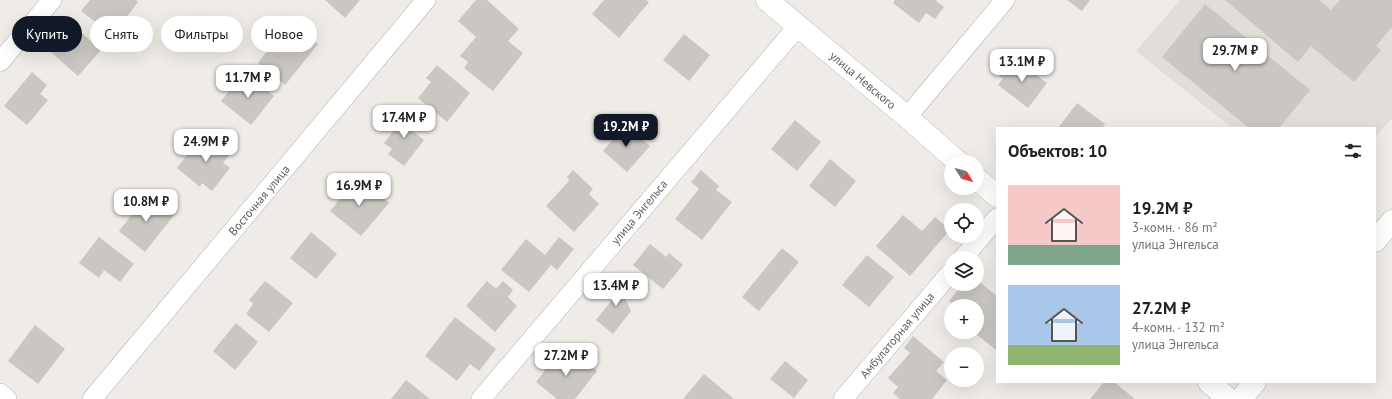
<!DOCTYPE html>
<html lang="ru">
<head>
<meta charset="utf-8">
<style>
	body { margin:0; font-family:"PT Sans",sans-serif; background:#f6f6f6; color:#202124; height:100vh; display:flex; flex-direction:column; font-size:15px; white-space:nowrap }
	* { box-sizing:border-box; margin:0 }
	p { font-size:13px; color:#757577 }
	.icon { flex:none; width:22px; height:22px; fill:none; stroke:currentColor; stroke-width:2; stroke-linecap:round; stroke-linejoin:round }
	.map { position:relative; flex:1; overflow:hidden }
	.details { position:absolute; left:996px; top:127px; width:380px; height:256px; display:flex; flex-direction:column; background:#fff; border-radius:0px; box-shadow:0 4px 16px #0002 }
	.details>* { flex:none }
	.top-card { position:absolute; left:12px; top:16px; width:380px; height:36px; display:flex; gap:8px }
	.needle { width:26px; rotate:127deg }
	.buttons { position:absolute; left:944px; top:155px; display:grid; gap:8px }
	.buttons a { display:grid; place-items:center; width:40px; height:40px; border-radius:50%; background:#fff; box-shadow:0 4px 16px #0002; font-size:20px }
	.price { position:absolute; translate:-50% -34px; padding:0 9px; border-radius:8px; background:#fff; color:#222; font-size:13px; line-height:26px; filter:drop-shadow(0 1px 2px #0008) }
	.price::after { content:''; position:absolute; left:50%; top:24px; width:12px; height:9px; margin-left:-6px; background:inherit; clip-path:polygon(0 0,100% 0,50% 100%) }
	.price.active { background:#111827; color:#fff }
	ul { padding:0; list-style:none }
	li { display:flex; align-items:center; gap:12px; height:100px; padding:0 12px }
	li span { display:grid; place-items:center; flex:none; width:112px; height:80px; border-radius:0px; color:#555 }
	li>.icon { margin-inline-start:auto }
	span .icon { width:48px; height:48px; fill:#fffc; stroke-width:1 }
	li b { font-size:17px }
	h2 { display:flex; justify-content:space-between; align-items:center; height:48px; padding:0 12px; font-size:17px }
	.tag { padding:0 14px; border-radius:18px; background:#fff; box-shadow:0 4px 16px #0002; font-size:14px; line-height:36px }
	.tag.active { background:#111827; color:#fff }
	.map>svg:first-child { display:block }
	.education { fill:#e1ddd8 }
	.building { fill:#cac7c3 }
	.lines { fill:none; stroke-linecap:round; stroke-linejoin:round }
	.street-casing { stroke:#b2b4b7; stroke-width:20 }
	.secondary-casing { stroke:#b3b6ba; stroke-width:23 }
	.street { stroke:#fff; stroke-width:19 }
	.secondary { stroke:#fff; stroke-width:22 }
	.labels { text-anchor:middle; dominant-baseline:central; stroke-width:3.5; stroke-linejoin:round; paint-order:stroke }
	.street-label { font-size:12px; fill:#5e6265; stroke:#fff }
</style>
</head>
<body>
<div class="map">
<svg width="1392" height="399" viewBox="0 0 1392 399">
	<rect width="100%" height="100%" fill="#efece7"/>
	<path class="education" d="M1180,0H1392V118L1375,138V128H1232L1136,51Z"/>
	<g class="building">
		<path d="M90,0H136L138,2L113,35L81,11Z"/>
		<path d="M325,0H360L345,18Z"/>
		<path d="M476,0H487L519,29L508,41L523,53L493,91L464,68L468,62L460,56L476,37L458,21Z"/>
		<path d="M604,0H646L649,2L619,38L592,14Z"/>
		<path d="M895,0H937L936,1L944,7L935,19L926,13L919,23L893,3Z"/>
		<path d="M1067,0H1090L1082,11Z"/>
		<path d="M1225,0H1319L1331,10L1340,0H1392V27L1376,46L1381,50L1354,82L1311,46L1298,62Z"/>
		<path d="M1205,4L1310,90L1279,128H1249L1162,57Z"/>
		<path d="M68,21L101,50L78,76L45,47Z"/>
		<path d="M290,22L318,44L285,85L258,63Z"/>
		<path d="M684,34L710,55L689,81L663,60Z"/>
		<path d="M1017,60L1047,83L1028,108L998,85L1003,78L999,76L1008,65L1012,68Z"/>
		<path d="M437,65L470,93L447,122L418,98L431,82L426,78Z"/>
		<path d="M32,72L47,85L40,94L48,100L27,125L4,106Z"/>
		<path d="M244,73L274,96L251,125L221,101Z"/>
		<path d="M1077,103L1105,124L1102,128H1058Z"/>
		<path d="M409,110L420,118L411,130L424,140L404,166L388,154L392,149L384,143Z"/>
		<path d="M795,120L821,142L797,171L771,149Z"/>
		<path d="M625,125L650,146L627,172L603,151Z"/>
		<path d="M204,133L230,154L223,163L230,168L212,191L202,183L200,187L177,168Z"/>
		<path d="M830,159L856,181L835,207L809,186Z"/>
		<path d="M573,170L593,189L589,194L599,204L574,232L546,206L569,181L567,177Z"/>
		<path d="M701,170L719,186L716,190L732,202L702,240L675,219L699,189L691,182Z"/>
		<path d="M358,177L389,203L361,236L330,211Z"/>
		<path d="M148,194L174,215L145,252L119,231Z"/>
		<path d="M903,215L922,231L935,217L950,230L910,276L876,246Z"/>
		<path d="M311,232L337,254L316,279L290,258Z"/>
		<path d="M99,237L134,264L120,282L104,270L99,278L79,263Z"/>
		<path d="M559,237L574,249L557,270L551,265L529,292L501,270L526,239L545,255Z"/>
		<path d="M650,244L666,257L669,253L683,265L663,289L633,265Z"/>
		<path d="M782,248L799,262L759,311L742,297Z"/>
		<path d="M867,255L894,277L869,307L842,285Z"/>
		<path d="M614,278L631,291L625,298L631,311L613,334L596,320L616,295L606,287Z"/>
		<path d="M977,280L997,296V351L974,332H977V306H955L949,301L963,284H977Z"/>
		<path d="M265,281L293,303L269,332L246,314L253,304L249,300Z"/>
		<path d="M487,281L496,289L503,281L513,290L508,297L517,306L495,332L466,306Z"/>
		<path d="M455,317L496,349L479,371L470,364L457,381L425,356Z"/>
		<path d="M236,323L258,342L235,370L213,351Z"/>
		<path d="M35,325L65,349L38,384L8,361Z"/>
		<path d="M913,336L944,362L936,371L947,380L932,399H900L893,393L898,387L888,378L910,353L904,348Z"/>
		<path d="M559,352L572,362L577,355L597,371L575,399H557L536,382Z"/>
		<path d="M785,361L808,380L794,398L770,379Z"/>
		<path d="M704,374L734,399H683Z"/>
		<path d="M406,380L430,399H391Z"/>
		<path d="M1104,382H1114L1135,399H1090Z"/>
	</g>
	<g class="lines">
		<defs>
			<g id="street">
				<path d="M0,62L52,0"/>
				<path d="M907,117L1005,0"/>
				<path d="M963,258L997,218"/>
				<path d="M0,393L7,399"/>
				<path d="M92,399L426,0"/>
				<path d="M481,399L798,26"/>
				<path d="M843,399L951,272"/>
			</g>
			<g id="secondary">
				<path d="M767,0L907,117L958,162"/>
				<path d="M977,179L997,196"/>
				<path d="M1375,241L1392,221"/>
				<path d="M1209,382L1228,399"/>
				<path d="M1241,399L1255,382"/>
			</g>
		</defs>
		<use href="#street" class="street-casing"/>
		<use href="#secondary" class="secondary-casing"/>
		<use href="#street" class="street"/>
		<use href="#secondary" class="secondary"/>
	</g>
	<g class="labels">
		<g class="street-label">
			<text transform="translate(863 80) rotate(40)">улица Невского</text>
			<text transform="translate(259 200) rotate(-50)">Восточная улица</text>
			<text transform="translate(639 212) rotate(-50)">улица Энгельса</text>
			<text transform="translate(897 335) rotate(-50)">Амбулаторная улица</text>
		</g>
	</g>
</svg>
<div class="buttons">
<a><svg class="needle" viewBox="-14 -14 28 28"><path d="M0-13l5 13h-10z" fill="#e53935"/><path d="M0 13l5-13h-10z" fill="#757577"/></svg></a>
<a><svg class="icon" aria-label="locate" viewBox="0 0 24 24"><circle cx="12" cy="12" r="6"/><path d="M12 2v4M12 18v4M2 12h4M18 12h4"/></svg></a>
<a><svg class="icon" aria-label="layers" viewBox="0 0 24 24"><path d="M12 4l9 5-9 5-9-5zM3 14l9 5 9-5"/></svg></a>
<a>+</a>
<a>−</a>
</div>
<b class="price" style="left:1235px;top:72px">29.7M ₽</b>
<b class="price" style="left:1022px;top:83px">13.1M ₽</b>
<b class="price" style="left:248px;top:99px">11.7M ₽</b>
<b class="price" style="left:404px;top:139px">17.4M ₽</b>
<b class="price active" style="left:626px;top:148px">19.2M ₽</b>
<b class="price" style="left:206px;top:163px">24.9M ₽</b>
<b class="price" style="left:359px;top:207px">16.9M ₽</b>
<b class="price" style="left:146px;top:223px">10.8M ₽</b>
<b class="price" style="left:616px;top:307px">13.4M ₽</b>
<b class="price" style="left:566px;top:377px">27.2M ₽</b>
<div class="top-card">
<a class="tag active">Купить</a>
<a class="tag">Снять</a>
<a class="tag">Фильтры</a>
<a class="tag">Новое</a>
</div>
<section class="details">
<h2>Объектов: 10<svg class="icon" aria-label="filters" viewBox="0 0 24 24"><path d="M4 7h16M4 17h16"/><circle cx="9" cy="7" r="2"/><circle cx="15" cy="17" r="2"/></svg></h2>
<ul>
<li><span style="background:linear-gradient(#f6c9c9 75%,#7fa58c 0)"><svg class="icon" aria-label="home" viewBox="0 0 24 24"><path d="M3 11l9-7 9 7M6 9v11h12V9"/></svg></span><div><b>19.2M ₽</b><p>3-комн. · 86 m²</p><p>улица Энгельса</p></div></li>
<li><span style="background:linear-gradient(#a9c7e8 75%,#8fb573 0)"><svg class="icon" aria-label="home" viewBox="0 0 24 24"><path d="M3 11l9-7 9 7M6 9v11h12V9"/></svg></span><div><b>27.2M ₽</b><p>4-комн. · 132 m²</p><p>улица Энгельса</p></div></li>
</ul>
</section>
</div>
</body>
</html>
